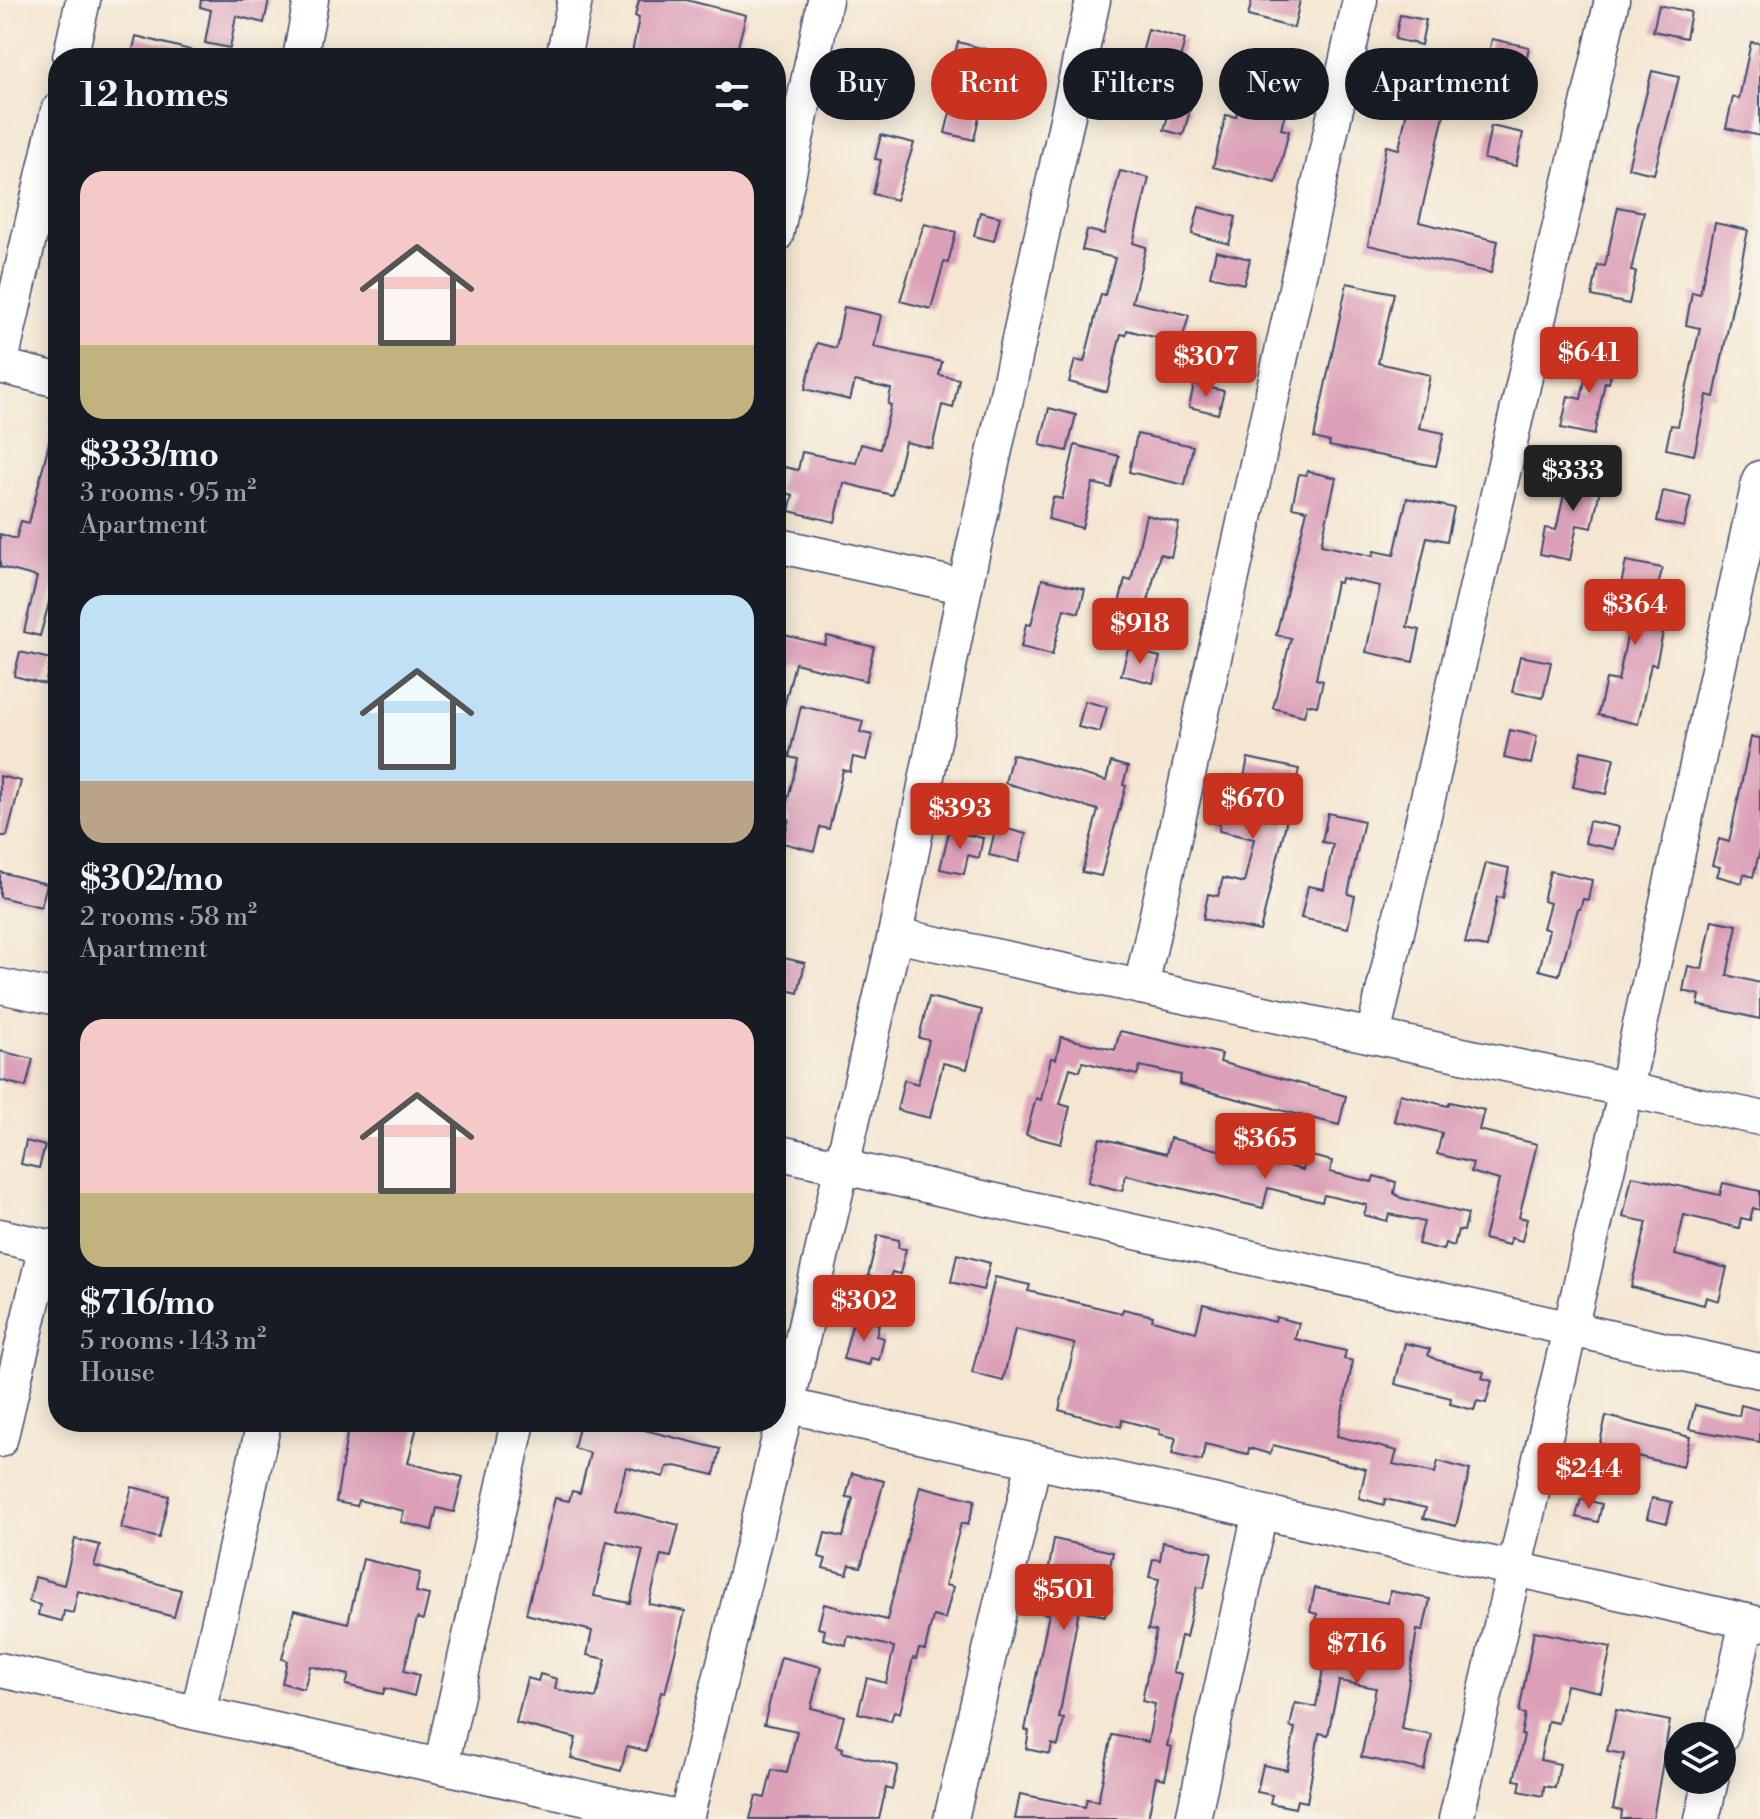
<!DOCTYPE html>
<html lang="en">
<head>
<meta charset="utf-8">
<style>
	body { margin:0; font-family:"Libre Bodoni",serif; background:#20242c; color:#f1f3f6; height:100vh; display:flex; flex-direction:column; font-size:30px; white-space:nowrap }
	* { box-sizing:border-box; margin:0 }
	p { font-size:26px; color:#9ea1a6 }
	.icon { flex:none; width:44px; height:44px; fill:none; stroke:currentColor; stroke-width:2; stroke-linecap:round; stroke-linejoin:round }
	.map { position:relative; flex:1; overflow:hidden }
	.details { position:absolute; left:48px; top:48px; width:738px; height:1384px; display:flex; flex-direction:column; background:#171b24; border-radius:32px; box-shadow:0 4px 20px #0003 }
	.details>* { flex:none }
	.top-card { position:absolute; left:810px; top:48px; width:760px; height:72px; display:flex; gap:16px }
	.controls { position:absolute; left:1664px; top:1722px; display:grid; gap:16px }
	.controls a { display:grid; place-items:center; width:72px; height:72px; border-radius:50%; background:#171b24; box-shadow:0 4px 20px #0003; font-size:40px }
	.price { position:absolute; translate:-50% -68px; padding:0 18px; border-radius:8px; background:#c8321e; color:#fff; font-size:26px; line-height:52px; filter:drop-shadow(0 2px 4px #0008) }
	.price::after { content:''; position:absolute; left:50%; top:48px; width:24px; height:18px; margin-left:-12px; background:inherit; clip-path:polygon(0 0,100% 0,50% 100%) }
	.price.selected { background:#222; color:#fff }
	ul { padding:0; list-style:none }
	li { display:grid; align-content:center; gap:16px; height:424px; padding:0 32px }
	li span { display:grid; place-items:center; height:248px; border-radius:24px; color:#555 }
	li>.icon { margin-inline-start:auto }
	span .icon { width:144px; height:144px; fill:#fffc; stroke-width:1 }
	li b { font-size:34px }
	h2 { display:flex; justify-content:space-between; align-items:center; height:96px; padding:0 32px; font-size:34px }
	.pill { padding:0 28px; border-radius:36px; background:#171b24; box-shadow:0 4px 20px #0003; font-size:28px; line-height:72px }
	.pill.selected { background:#c8321e; color:#fff }
	.map>svg:first-child { display:block }
	.building { fill:#db9fb7; fill-rule:evenodd }
	.lines { fill:none; stroke-linecap:round; stroke-linejoin:round }
	.minor-casing { stroke:#3c4a6f; stroke-width:37 }
	.minor { stroke:#fff; stroke-width:34 }
</style>
</head>
<body>
<div class="map">
<svg width="1760" height="1819" viewBox="0 0 1760 1819">
	<rect width="100%" height="100%" fill="#f7f3e8"/>
	<filter id="ink" filterUnits="userSpaceOnUse"><feTurbulence type="fractalNoise" baseFrequency=".0125" numOctaves="2"/><feDisplacementMap in="SourceGraphic" scale="16" xChannelSelector="R" yChannelSelector="G"/><feConvolveMatrix kernelMatrix="1 2 1 2 8 2 1 2 1" color-interpolation-filters="sRGB"/></filter>
	<filter id="wash" filterUnits="userSpaceOnUse"><feTurbulence type="fractalNoise" baseFrequency=".006" numOctaves="4" result="noise"/><feDisplacementMap in="SourceGraphic" scale="32" xChannelSelector="R" yChannelSelector="G"/><feGaussianBlur stdDeviation="1.8" result="paint"/><feColorMatrix in="noise" values="0 0 0 0 0 0 0 0 0 0 0 0 0 0 0 0 0 1.4 0 .05"/><feComposite in="paint" operator="in"/></filter>
	<g filter="url(#wash)">
		<rect width="100%" height="100%" fill="#f4e6d1"/>
		<g id="blocks">
			<g class="building">
				<path d="M201,0H269L264,23L236,16L230,48L205,43L211,10L200,7Z"/>
				<path d="M639,0H686L746,15L735,58H631L639,18L635,16Z"/>
				<path d="M1252,0H1300L1294,28L1248,16Z"/>
				<path d="M1659,5L1691,12L1686,38L1653,31Z"/>
				<path d="M1400,15L1426,20L1421,45L1395,39Z"/>
				<path d="M1148,29L1185,39L1178,68L1141,58Z"/>
				<path d="M136,36L194,51L193,58H131Z"/>
				<path d="M1492,39L1529,47L1523,74L1486,66Z"/>
				<path d="M958,42L993,51L974,140L945,133L958,80L949,78Z"/>
				<path d="M1751,42L1760,43V136L1726,128L1733,97L1739,99Z"/>
				<path d="M1250,59L1296,70L1281,129L1289,131L1276,183L1213,167L1226,115L1236,117Z"/>
				<path d="M1652,71L1679,77L1654,174L1628,168Z"/>
				<path d="M1411,90L1448,98L1419,222L1498,241L1491,273L1368,245L1386,146L1399,149Z"/>
				<path d="M1172,102L1191,107L1183,135L1164,130Z"/>
				<path d="M1491,126L1523,133L1516,166L1484,159Z"/>
				<path d="M881,135L914,143L896,200L873,194L881,160L875,159Z"/>
				<path d="M1120,171L1149,178L1133,243L1146,247L1132,302L1189,315L1181,344L1127,330L1126,335L1121,334L1107,392L1069,382L1075,360L1084,362L1101,294L1105,295L1115,258L1082,250L1087,230L1104,234Z"/>
				<path d="M1199,207L1236,217L1229,244L1192,234Z"/>
				<path d="M1618,207L1644,212L1631,271L1636,272L1629,304L1592,296L1598,265L1605,266Z"/>
				<path d="M980,212L1000,217L994,241L974,236Z"/>
				<path d="M1715,223L1748,230L1714,397L1707,395L1694,455L1666,449L1671,425L1678,426L1700,328L1686,325L1692,292L1700,294Z"/>
				<path d="M924,224L956,232L948,263L944,262L931,309L900,301Z"/>
				<path d="M1216,251L1250,259L1244,284L1210,276Z"/>
				<path d="M1347,283L1394,293L1378,363L1430,375L1419,428L1444,433L1436,466L1329,446L1330,442L1314,438Z"/>
				<path d="M844,307L881,315L874,347L942,362L939,375L959,379L953,408L942,405L932,448L905,442L892,495L844,483L835,522L789,511L793,495L778,491L784,467L798,470L802,452L856,463L861,444L880,449L891,405L888,404L891,389L855,381L850,400L805,389L817,343L836,348Z"/>
				<path d="M1591,350L1615,355L1609,383L1605,382L1594,435L1561,428L1568,396L1581,399Z"/>
				<path d="M1194,384L1224,391L1218,414L1189,407Z"/>
				<path d="M1049,408L1076,415L1067,451L1040,445Z"/>
				<path d="M1137,434L1193,446L1185,485L1129,472Z"/>
				<path d="M51,435L58,436V520L53,542L58,544V582L55,581L40,636L24,632L37,577L0,567V534L16,539L21,521L29,523Z"/>
				<path d="M1075,445L1119,456L1111,488L1093,483L1082,528L1048,519L1053,497L1062,499Z"/>
				<path d="M1570,467L1603,475L1592,528L1577,525L1570,560L1540,554L1545,528L1556,530Z"/>
				<path d="M1307,471L1336,478L1321,545L1373,556L1374,551L1394,555L1407,498L1454,508L1447,541L1427,537L1407,627L1420,630L1413,662L1366,652L1380,586L1341,578L1340,583L1336,582L1316,679L1323,681L1317,706L1307,704L1304,716L1273,708L1291,638L1276,635L1307,510L1292,507L1299,474L1306,475Z"/>
				<path d="M1663,491L1691,497L1684,527L1657,521Z"/>
				<path d="M1146,515L1179,523L1171,557L1160,554L1145,613L1118,607L1125,579L1131,581Z"/>
				<path d="M1626,561L1662,568L1649,630L1663,633L1656,665L1651,664L1638,724L1598,715L1606,679L1618,681L1636,592L1620,589Z"/>
				<path d="M1042,579L1085,589L1079,613L1064,609L1052,655L1021,647L1026,624L1031,625Z"/>
				<path d="M776,633L825,645L827,636L874,647L866,681L795,663L783,711L776,710Z"/>
				<path d="M1128,649L1160,657L1153,683L1121,675Z"/>
				<path d="M20,652L51,659L45,684L14,676Z"/>
				<path d="M1520,656L1551,662L1543,698L1512,692Z"/>
				<path d="M1085,701L1107,707L1100,732L1078,727Z"/>
				<path d="M801,706L863,721L860,732L872,735L866,760L853,757L850,772L843,770L829,829L820,827L814,851L783,843L789,819L783,818L798,759L789,757Z"/>
				<path d="M1510,730L1537,736L1531,764L1504,758Z"/>
				<path d="M1751,737L1760,738V850L1753,877L1744,874L1742,883L1717,876L1720,867L1712,865L1719,839L1729,842Z"/>
				<path d="M1581,751L1614,758L1606,794L1573,787Z"/>
				<path d="M1012,754L1106,781L1111,762L1128,767L1123,785L1126,786L1101,876L1082,872L1098,810L1005,783Z"/>
				<path d="M1248,758L1299,769L1260,931L1203,919L1208,894L1218,896L1223,878L1244,883L1254,839L1219,831L1220,824L1207,822L1213,796L1239,801Z"/>
				<path d="M0,776L21,781L7,836H0Z"/>
				<path d="M1328,813L1364,821L1348,894L1355,896L1348,928L1301,918L1308,886L1324,889L1333,844L1322,842Z"/>
				<path d="M1589,821L1619,827L1614,849L1585,843Z"/>
				<path d="M996,826L1026,834L1019,862L989,855Z"/>
				<path d="M949,831L983,838L979,858L968,855L964,874L940,869Z"/>
				<path d="M1486,863L1509,868L1503,898L1497,897L1487,947L1465,943Z"/>
				<path d="M1550,871L1592,880L1588,900L1583,899L1580,909H1578L1559,975L1539,970L1549,930L1543,928L1550,903L1543,901Z"/>
				<path d="M0,872L47,884L41,907L0,897Z"/>
				<path d="M1712,920L1737,925L1727,975L1760,983V1019L1698,1005L1700,995L1683,991L1688,966L1702,969Z"/>
				<path d="M776,956L805,963L798,993L776,987Z"/>
				<path d="M929,997L982,1010L967,1069L943,1063L930,1118L897,1110L904,1080L918,1084L929,1040L919,1038Z"/>
				<path d="M1120,1031L1222,1054L1220,1062L1346,1096L1339,1125L1179,1084L1181,1075L1140,1066L1137,1075L1083,1062L1080,1071L1070,1068L1060,1104L1070,1107L1061,1144L1026,1135L1036,1098L1041,1100L1051,1058L1056,1059L1061,1037L1115,1050Z"/>
				<path d="M0,1051L33,1059L26,1087L0,1080Z"/>
				<path d="M1400,1094L1448,1106L1450,1102L1484,1110L1479,1130L1537,1144L1519,1217L1527,1219L1522,1241L1511,1238L1509,1245L1484,1239L1499,1180L1471,1172L1473,1163L1437,1154L1442,1133L1394,1121Z"/>
				<path d="M1232,1135L1264,1143L1260,1159L1303,1170L1307,1155L1332,1161L1330,1172L1372,1182L1374,1176L1396,1182L1394,1193L1401,1198L1468,1214L1464,1231L1458,1230L1454,1246L1445,1243L1443,1250L1418,1244L1424,1222L1389,1214L1387,1221L1364,1215L1367,1205L1324,1195L1322,1202L1268,1188L1263,1208L1126,1175L1122,1191L1088,1182L1100,1138L1166,1154L1170,1138L1227,1152Z"/>
				<path d="M26,1141L45,1146L39,1168L21,1164Z"/>
				<path d="M1632,1176L1720,1195L1723,1183L1760,1191V1210L1753,1208L1750,1220L1741,1218L1739,1228L1684,1215L1675,1255L1727,1268L1719,1301L1706,1297L1704,1305L1631,1287L1647,1222L1623,1217Z"/>
				<path d="M878,1235L899,1240L898,1248L906,1249L900,1274L892,1272L889,1281L868,1276Z"/>
				<path d="M957,1254L990,1263L983,1290L951,1282Z"/>
				<path d="M995,1277L1030,1285L1028,1291L1122,1313L1123,1309L1153,1316L1152,1320L1196,1332L1203,1304L1275,1322L1276,1317L1299,1323L1295,1339L1346,1351L1344,1359L1353,1361L1337,1436L1397,1451L1393,1464L1435,1473L1438,1461L1470,1470L1456,1526L1423,1518L1426,1508L1385,1499L1384,1505L1359,1498L1366,1469L1273,1445L1270,1454L1249,1448L1248,1454L1205,1444L1202,1461L1172,1454L1176,1438L1159,1434L1160,1430L1122,1420L1121,1427L1059,1410L1075,1344L1015,1329L1003,1381L972,1373Z"/>
				<path d="M854,1318L879,1324L876,1336L884,1338L879,1360L871,1358L869,1365L843,1359Z"/>
				<path d="M1405,1343L1430,1349L1428,1355L1437,1360L1484,1372L1482,1378L1492,1381L1486,1403L1477,1401L1474,1410L1450,1404L1451,1398L1395,1384Z"/>
				<path d="M1695,1405L1739,1416L1741,1405L1760,1410V1442L1689,1429Z"/>
				<path d="M1606,1416L1690,1437L1683,1467L1599,1447Z"/>
				<path d="M349,1422H418L408,1463L463,1477L454,1512L437,1508L432,1530L401,1522L404,1511L358,1500L357,1506L336,1502Z"/>
				<path d="M580,1422H613L720,1449L714,1475L676,1466L667,1467L664,1477L626,1467L615,1509L679,1525L671,1557L661,1555L649,1604L685,1611L665,1693L661,1692L646,1751L627,1746L621,1771L571,1758L576,1738L516,1723L527,1678L538,1681L540,1674L557,1679L555,1689L596,1698L606,1659L587,1655L592,1631L526,1614L555,1498L569,1501L572,1491L580,1493L590,1453L574,1448ZM607,1541L643,1550L630,1603L594,1596Z"/>
				<path d="M852,1473L884,1481L861,1567L850,1565L847,1574L823,1568L826,1559L819,1557L825,1533L843,1537L853,1498L846,1497Z"/>
				<path d="M920,1486L975,1500L968,1525L961,1523L945,1585L953,1587L945,1619L933,1616L925,1650L919,1649L916,1659L913,1658L900,1713L894,1711L891,1721L858,1713L867,1678L886,1683L894,1647L848,1636L846,1645L823,1639L825,1630L818,1628L824,1604L887,1620Z"/>
				<path d="M132,1487L169,1496L159,1538L121,1528Z"/>
				<path d="M1652,1498L1672,1502L1667,1523L1647,1518Z"/>
				<path d="M1581,1499L1602,1504L1598,1522L1576,1517Z"/>
				<path d="M75,1539L100,1545L94,1566L181,1590L174,1617L78,1591L73,1613L64,1611L62,1621L38,1615L40,1605L29,1602L35,1577L64,1585Z"/>
				<path d="M1054,1539L1113,1552L1105,1589L1111,1591L1105,1616L1079,1610L1059,1718L1064,1719L1058,1746L1052,1744L1050,1754L1026,1749L1029,1731L1025,1730L1049,1614L1041,1613Z"/>
				<path d="M1163,1542L1212,1552L1204,1588L1197,1587L1186,1637L1181,1636L1173,1672L1182,1674L1167,1746L1172,1747L1165,1779L1156,1777L1148,1819H1015L1020,1794L1085,1807L1087,1799L1098,1801L1112,1735L1148,1742L1155,1704L1142,1701L1156,1631L1148,1630L1159,1579L1149,1577L1153,1559L1160,1560Z"/>
				<path d="M363,1559L420,1573L416,1592L429,1595L423,1620L417,1618L404,1671L419,1675L414,1696L385,1688L383,1694L346,1685L349,1675L310,1666L304,1689L282,1683L287,1661L282,1659L294,1610L348,1623Z"/>
				<path d="M1315,1588L1388,1603L1390,1591L1430,1599L1423,1631L1417,1630L1401,1729L1432,1735L1424,1770L1361,1757L1376,1688L1339,1681L1328,1735L1319,1733L1307,1802L1297,1800L1295,1808L1270,1803L1272,1795L1257,1792L1263,1765L1287,1770L1295,1728L1290,1727L1295,1703L1316,1707L1324,1664L1315,1662L1323,1624L1316,1623L1317,1614L1310,1612Z"/>
				<path d="M1534,1631L1611,1647L1601,1692L1566,1685L1558,1723L1548,1721L1540,1760L1560,1764L1555,1788L1544,1786L1543,1796L1519,1791L1521,1781L1514,1780L1524,1735H1521L1525,1714L1519,1713Z"/>
				<path d="M781,1657L821,1667L811,1708L844,1716L836,1746L843,1748L842,1752L898,1766L892,1790L886,1788L879,1819H750L756,1796L765,1798L772,1770L787,1773L797,1731L764,1724Z"/>
				<path d="M1616,1710L1670,1721L1653,1819H1621L1622,1811L1613,1809L1624,1754L1607,1751Z"/>
			</g>
		</g>
	</g>
	<g filter="url(#ink)">
		<use href="#blocks" fill-opacity="0" stroke="#3c4a6f" stroke-width="2"/>
		<g class="lines">
			<defs>
				<g id="minor">
					<path d="M70,58L83,0"/>
					<path d="M300,58L311,0"/>
					<path d="M563,58L575,0"/>
					<path d="M58,111L0,366L58,380"/>
					<path d="M776,235L825,0"/>
					<path d="M776,545L965,587"/>
					<path d="M895,935L1760,1118"/>
					<path d="M0,986L58,998"/>
					<path d="M1141,987L1360,0"/>
					<path d="M1373,1036L1612,0"/>
					<path d="M776,1152L1760,1371"/>
					<path d="M0,1236L58,1249"/>
					<path d="M776,1403L1760,1624"/>
					<path d="M0,1440L46,1246"/>
					<path d="M0,1670L683,1819"/>
					<path d="M198,1713L264,1422"/>
					<path d="M1721,1736L1747,1621"/>
					<path d="M441,1766L518,1422"/>
					<path d="M686,1819L787,1405L895,935L965,587L1093,0"/>
					<path d="M951,1819L1034,1461"/>
					<path d="M1193,1819L1260,1512"/>
					<path d="M1456,1819L1626,1089L1760,478"/>
					<path d="M1702,1819L1711,1780"/>
				</g>
			</defs>
			<use href="#minor" class="minor-casing"/>
			<use href="#minor" class="minor"/>
		</g>
	</g>
</svg>
<div class="controls">
<a><svg class="icon" aria-label="layers" viewBox="0 0 24 24"><path d="M12 4l9 5-9 5-9-5zM3 14l9 5 9-5"/></svg></a>
</div>
<b class="price" style="left:1589px;top:395px">$641</b>
<b class="price" style="left:1206px;top:399px">$307</b>
<b class="price selected" style="left:1573px;top:513px">$333</b>
<b class="price" style="left:1635px;top:647px">$364</b>
<b class="price" style="left:1140px;top:666px">$918</b>
<b class="price" style="left:1253px;top:841px">$670</b>
<b class="price" style="left:960px;top:851px">$393</b>
<b class="price" style="left:1265px;top:1181px">$365</b>
<b class="price" style="left:864px;top:1343px">$302</b>
<b class="price" style="left:1589px;top:1511px">$244</b>
<b class="price" style="left:1064px;top:1632px">$501</b>
<b class="price" style="left:1357px;top:1686px">$716</b>
<div class="top-card">
<a class="pill">Buy</a>
<a class="pill selected">Rent</a>
<a class="pill">Filters</a>
<a class="pill">New</a>
<a class="pill">Apartment</a>
</div>
<section class="details">
<h2>12 homes<svg class="icon" aria-label="filters" viewBox="0 0 24 24"><path d="M4 7h16M4 17h16"/><circle cx="9" cy="7" r="2"/><circle cx="15" cy="17" r="2"/></svg></h2>
<ul>
<li><span style="background:linear-gradient(#f6c9c9 70%,#c2b280 0)"><svg class="icon" aria-label="home" viewBox="0 0 24 24"><path d="M3 11l9-7 9 7M6 9v11h12V9"/></svg></span><div><b>$333/mo</b><p>3 rooms · 95 m²</p><p>Apartment</p></div></li>
<li><span style="background:linear-gradient(#bfe0f5 75%,#b9a48a 0)"><svg class="icon" aria-label="home" viewBox="0 0 24 24"><path d="M3 11l9-7 9 7M6 9v11h12V9"/></svg></span><div><b>$302/mo</b><p>2 rooms · 58 m²</p><p>Apartment</p></div></li>
<li><span style="background:linear-gradient(#f6c9c9 70%,#c2b280 0)"><svg class="icon" aria-label="home" viewBox="0 0 24 24"><path d="M3 11l9-7 9 7M6 9v11h12V9"/></svg></span><div><b>$716/mo</b><p>5 rooms · 143 m²</p><p>House</p></div></li>
</ul>
</section>
</div>
</body>
</html>
